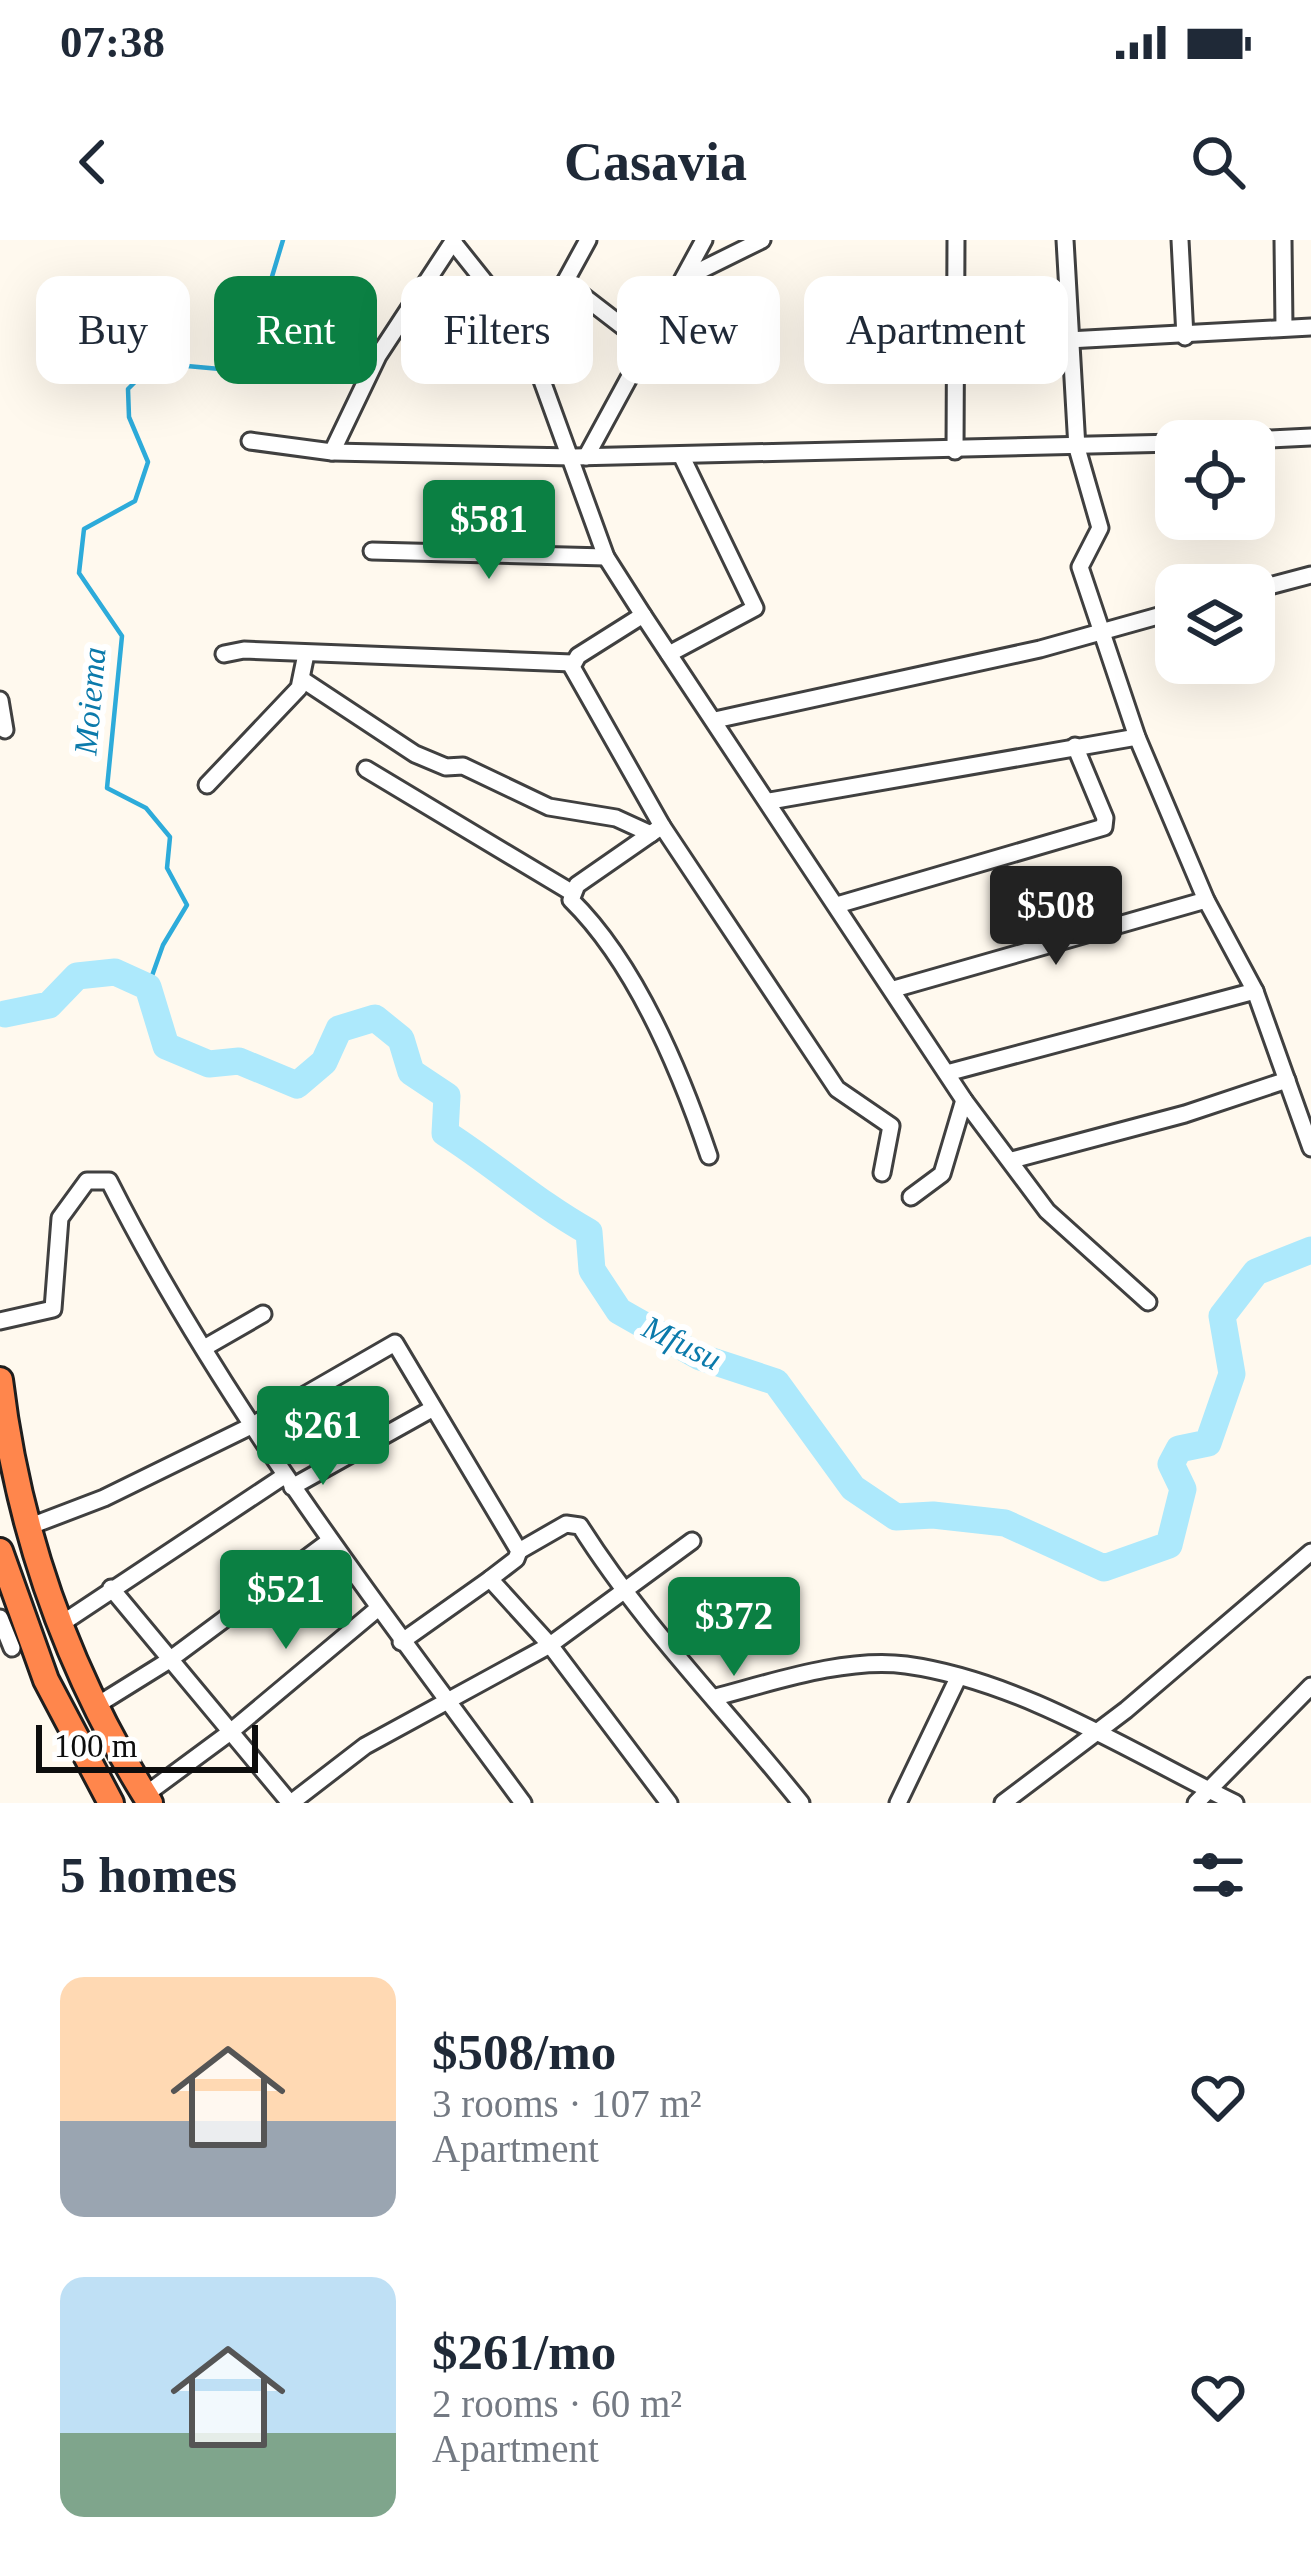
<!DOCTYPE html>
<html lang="en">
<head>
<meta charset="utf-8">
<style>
	body { margin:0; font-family:Georgia,serif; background:#f6f6f7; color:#1f2937; height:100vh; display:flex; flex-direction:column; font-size:45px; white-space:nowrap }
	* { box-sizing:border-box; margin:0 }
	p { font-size:39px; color:#747a83 }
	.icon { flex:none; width:66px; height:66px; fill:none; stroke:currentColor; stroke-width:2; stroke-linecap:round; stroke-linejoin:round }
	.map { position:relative; height:1563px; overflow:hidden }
	.drawer { display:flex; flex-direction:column; background:#fff; flex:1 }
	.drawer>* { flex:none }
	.guide { position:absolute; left:36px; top:36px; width:1239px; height:108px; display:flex; gap:24px }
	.controls { position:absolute; left:1155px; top:180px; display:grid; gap:24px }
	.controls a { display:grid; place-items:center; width:120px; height:120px; border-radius:24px; background:#fff; box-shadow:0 12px 48px #0002; font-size:60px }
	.scale { position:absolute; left:36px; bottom:30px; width:222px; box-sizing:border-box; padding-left:12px; border:6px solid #0d0d0d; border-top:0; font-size:33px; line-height:42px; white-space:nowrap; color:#0d0d0d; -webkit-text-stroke:9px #fff; paint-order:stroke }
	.price { position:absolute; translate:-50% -102px; padding:0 27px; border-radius:12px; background:#0b8043; color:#fff; font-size:39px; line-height:78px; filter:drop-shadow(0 3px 6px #0008) }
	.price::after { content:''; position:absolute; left:50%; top:72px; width:36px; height:27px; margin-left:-18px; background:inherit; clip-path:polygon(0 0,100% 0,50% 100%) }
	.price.selected { background:#222; color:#fff }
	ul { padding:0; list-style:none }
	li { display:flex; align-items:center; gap:36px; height:300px; padding:0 60px }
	li span { display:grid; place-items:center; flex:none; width:336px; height:240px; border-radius:24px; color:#555 }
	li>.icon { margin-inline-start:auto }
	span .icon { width:144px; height:144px; fill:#fffc; stroke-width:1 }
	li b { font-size:51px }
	h2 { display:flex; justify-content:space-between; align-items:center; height:144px; padding:0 60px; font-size:51px }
	.chip { padding:0 42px; border-radius:24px; background:#fff; box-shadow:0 12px 48px #0002; font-size:42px; line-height:108px }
	.chip.selected { background:#0b8043; color:#fff }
	.status { display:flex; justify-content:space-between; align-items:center; height:84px; padding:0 60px; background:#fff; direction:ltr }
	.status svg { height:33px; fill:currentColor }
	header { display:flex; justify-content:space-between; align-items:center; height:156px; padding:0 60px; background:#fff; font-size:54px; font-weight:600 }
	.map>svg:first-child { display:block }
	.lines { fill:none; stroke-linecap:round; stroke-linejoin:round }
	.stream { stroke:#2dabda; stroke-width:4.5 }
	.river { stroke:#ade9fc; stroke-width:27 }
	.minor-casing { stroke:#404040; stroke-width:21 }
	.highway-casing { stroke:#1e1e1e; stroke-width:30 }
	.minor { stroke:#fff; stroke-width:15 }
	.highway { stroke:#ff864c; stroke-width:24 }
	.labels { text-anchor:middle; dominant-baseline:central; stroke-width:12; stroke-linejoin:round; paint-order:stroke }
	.water-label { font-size:33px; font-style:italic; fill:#0b7aab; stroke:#fff }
</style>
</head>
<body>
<div class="status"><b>07:38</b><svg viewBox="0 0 49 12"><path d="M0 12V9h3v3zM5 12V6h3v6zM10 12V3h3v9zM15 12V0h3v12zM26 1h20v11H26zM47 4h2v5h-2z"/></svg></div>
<header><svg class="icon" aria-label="back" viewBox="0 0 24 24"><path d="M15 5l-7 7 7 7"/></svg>Casavia<svg class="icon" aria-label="search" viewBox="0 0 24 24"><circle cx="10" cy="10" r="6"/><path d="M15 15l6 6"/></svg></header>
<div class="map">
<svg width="1311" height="1563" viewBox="0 0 1311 1563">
	<rect width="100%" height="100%" fill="#fff9ee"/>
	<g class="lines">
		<path class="stream" d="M148,747L163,705L187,665L167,628L170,597L146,568L107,548L122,396L79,333L84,289L135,261L148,222L129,177L128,149L154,123L231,130L249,113L283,0"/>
		<path class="river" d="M5,774L49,765L77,736L115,732L148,747L166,806L209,824L239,821L297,845L324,822L339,789L375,778L401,799L411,832L447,856L445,893C495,925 537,963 589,992L592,1030L619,1071L700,1117L776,1142L853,1248L896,1277L933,1275L1005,1283L1104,1328L1169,1305L1183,1249L1171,1224L1179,1209L1208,1203L1232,1134L1222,1076L1256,1032L1311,1010"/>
		<defs>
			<g id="minor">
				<path d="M1065,0L1077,208L1100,288L1080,327L1137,497L1206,660L1255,751L1311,908"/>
				<path d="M1180,0L1185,97"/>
				<path d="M1283,0L1284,87"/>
				<path d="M453,2L524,91L606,317L643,375L964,860L1047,971L1148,1062"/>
				<path d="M685,38L762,0"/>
				<path d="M565,42L648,106"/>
				<path d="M524,91L565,42L588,0"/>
				<path d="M1068,100L1311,87"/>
				<path d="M250,201L332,212L574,217L1176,203"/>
				<path d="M1227,201L1311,197"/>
				<path d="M955,211L956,0"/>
				<path d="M332,212L378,116L454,0"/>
				<path d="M586,217L704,0"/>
				<path d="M372,311L606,317"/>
				<path d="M1254,350L1311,335"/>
				<path d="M643,375L578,416L572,427L662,586L837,849L891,886L882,933"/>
				<path d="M224,414L244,410L572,423"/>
				<path d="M669,414L755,368L682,217"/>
				<path d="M303,440L415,514L446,527L463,526L549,567L616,578L651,594"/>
				<path d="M0,460L5,490"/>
				<path d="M715,480L1040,409L1176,371"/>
				<path d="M366,529L571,652"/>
				<path d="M207,545L299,448L306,414"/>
				<path d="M770,561L1137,497"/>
				<path d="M662,586L577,645L571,660C635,723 680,830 709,916"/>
				<path d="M837,665L1104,587L1105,578L1075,506"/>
				<path d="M894,749L1206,660"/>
				<path d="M947,833L1255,751"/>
				<path d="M1012,920L1185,874L1287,840"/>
				<path d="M911,957L942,934L964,860"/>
				<path d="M0,1081L53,1069L60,978L87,941H109C222,1165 375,1361 523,1563"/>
				<path d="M204,1108L263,1074"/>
				<path d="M292,1247L430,1170"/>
				<path d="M28,1287L104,1258L251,1186L395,1103L519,1311L516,1319L490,1339L550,1405L669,1563"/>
				<path d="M519,1311L566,1284L580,1286C643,1386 727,1470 801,1563"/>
				<path d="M111,1348L290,1563"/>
				<path d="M0,1378L12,1408"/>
				<path d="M58,1386L284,1236"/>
				<path d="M401,1402L490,1339"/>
				<path d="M716,1457C773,1442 846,1417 906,1425C1022,1441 1132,1513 1235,1563"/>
				<path d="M94,1467L168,1421L328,1302"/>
				<path d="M145,1555L229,1493L376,1370"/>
				<path d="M291,1563L365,1506L550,1405L692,1301"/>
				<path d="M898,1563L958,1438"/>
				<path d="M1003,1563L1126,1470L1311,1312"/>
				<path d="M1196,1563L1311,1446"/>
			</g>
			<g id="highway">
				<path d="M0,1140C18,1292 68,1433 150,1563"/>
				<path d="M0,1311L46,1440L111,1563"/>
			</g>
		</defs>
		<use href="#minor" class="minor-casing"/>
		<use href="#highway" class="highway-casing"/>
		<use href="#minor" class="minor"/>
		<use href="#highway" class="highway"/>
	</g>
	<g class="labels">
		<g class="water-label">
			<text transform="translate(90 461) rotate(-85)">Moiema</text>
			<text transform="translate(682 1103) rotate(26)">Mfusu</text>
		</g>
	</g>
</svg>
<div class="controls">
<a><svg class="icon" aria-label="locate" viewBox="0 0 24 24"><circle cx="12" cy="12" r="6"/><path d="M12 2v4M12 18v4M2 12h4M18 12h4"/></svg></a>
<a><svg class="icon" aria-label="layers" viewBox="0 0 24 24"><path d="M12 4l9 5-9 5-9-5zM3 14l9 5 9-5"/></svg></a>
</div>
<div class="scale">100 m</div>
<b class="price" style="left:489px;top:342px">$581</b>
<b class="price selected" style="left:1056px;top:728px">$508</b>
<b class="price" style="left:323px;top:1248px">$261</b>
<b class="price" style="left:286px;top:1412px">$521</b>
<b class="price" style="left:734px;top:1439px">$372</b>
<div class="guide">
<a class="chip">Buy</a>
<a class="chip selected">Rent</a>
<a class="chip">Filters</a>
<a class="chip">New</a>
<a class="chip">Apartment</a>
</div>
</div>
<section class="drawer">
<h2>5 homes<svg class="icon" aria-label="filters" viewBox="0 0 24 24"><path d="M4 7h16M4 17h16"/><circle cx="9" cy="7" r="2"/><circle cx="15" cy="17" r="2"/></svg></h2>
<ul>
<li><span style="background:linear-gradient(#ffd9b3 60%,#9aa5b1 0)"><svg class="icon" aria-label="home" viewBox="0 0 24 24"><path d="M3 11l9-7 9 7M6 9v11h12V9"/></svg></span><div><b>$508/mo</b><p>3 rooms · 107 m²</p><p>Apartment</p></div><svg class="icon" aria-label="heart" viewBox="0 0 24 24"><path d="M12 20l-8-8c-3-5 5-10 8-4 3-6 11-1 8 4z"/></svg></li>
<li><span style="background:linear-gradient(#bfe0f5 65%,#7fa58c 0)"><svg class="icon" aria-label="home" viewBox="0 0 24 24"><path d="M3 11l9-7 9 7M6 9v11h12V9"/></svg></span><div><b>$261/mo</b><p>2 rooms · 60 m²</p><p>Apartment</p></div><svg class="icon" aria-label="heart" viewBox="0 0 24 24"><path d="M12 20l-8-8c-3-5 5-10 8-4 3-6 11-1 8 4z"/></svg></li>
</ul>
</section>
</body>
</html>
